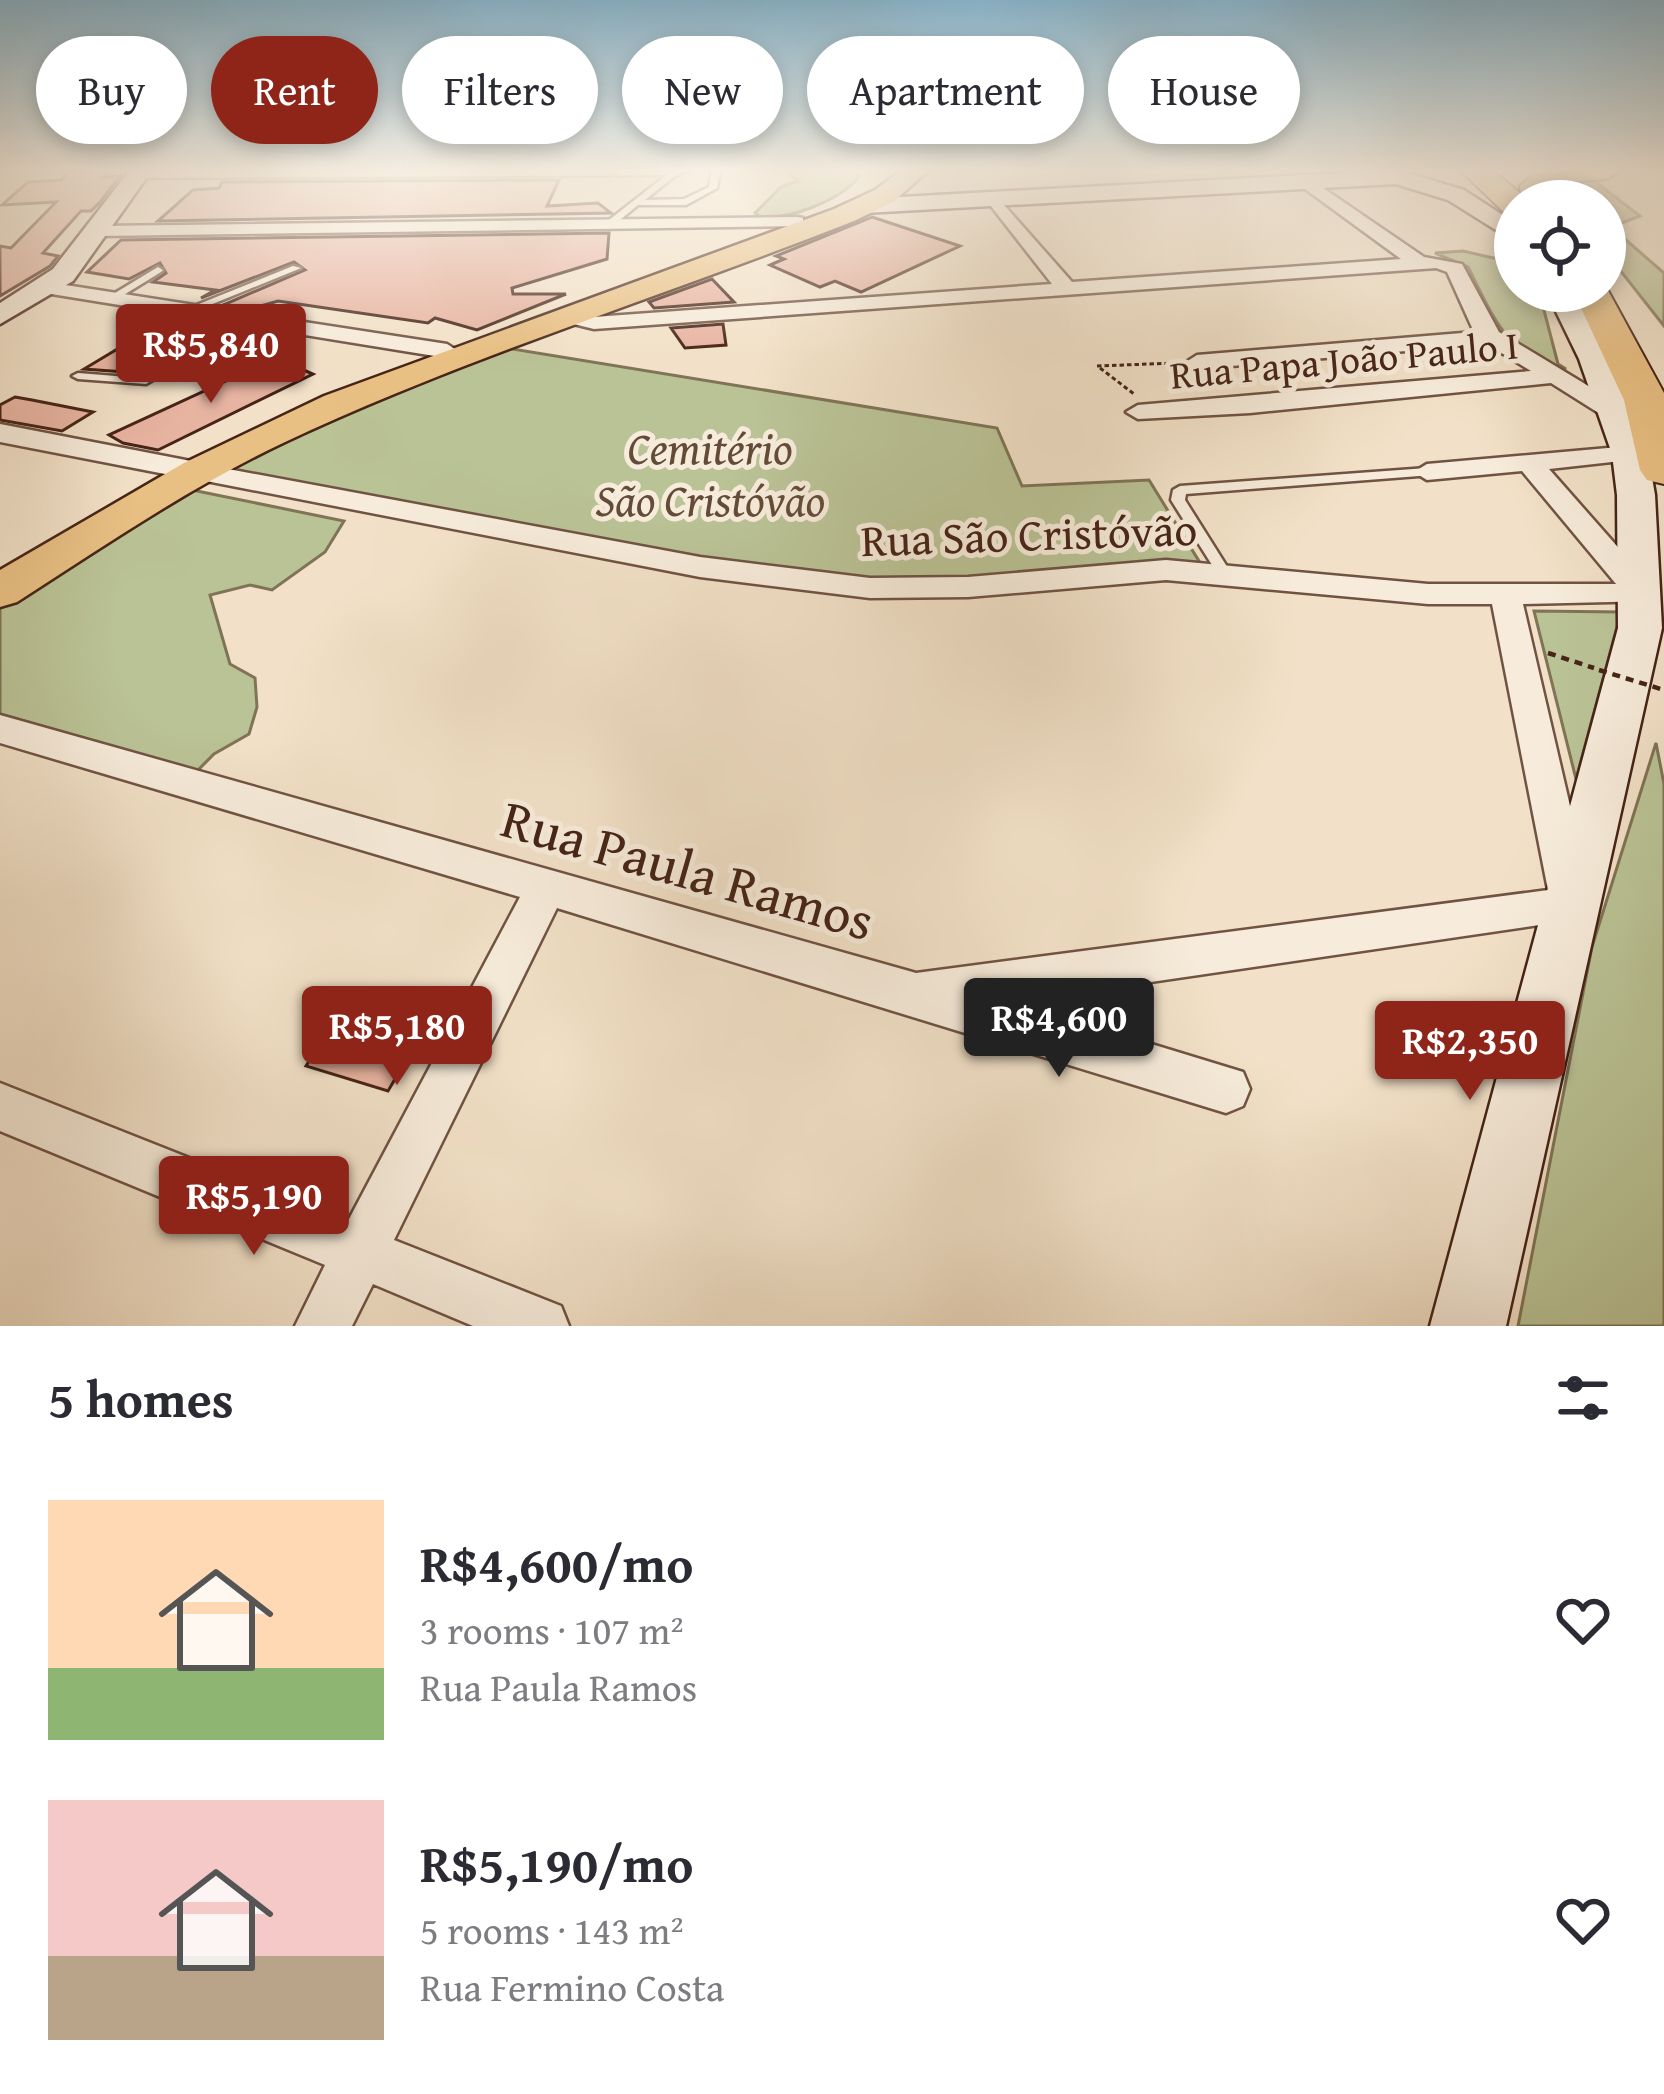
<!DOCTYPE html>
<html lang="en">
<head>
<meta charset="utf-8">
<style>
	body { margin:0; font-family:"Gentium Book Plus",serif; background:#f7f7f7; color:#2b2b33; height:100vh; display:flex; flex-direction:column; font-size:45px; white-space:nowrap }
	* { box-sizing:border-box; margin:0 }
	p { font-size:39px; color:#7c7c81 }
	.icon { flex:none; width:66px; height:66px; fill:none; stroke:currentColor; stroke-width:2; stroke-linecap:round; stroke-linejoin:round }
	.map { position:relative; height:1326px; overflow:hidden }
	.details { display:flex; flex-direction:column; background:#fff; flex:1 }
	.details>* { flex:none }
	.hud { position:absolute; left:36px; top:36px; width:1593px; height:108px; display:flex; gap:24px }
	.controls { position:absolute; left:1494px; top:180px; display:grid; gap:24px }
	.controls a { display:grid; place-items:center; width:132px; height:132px; border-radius:50%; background:#fff; box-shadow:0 6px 18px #0003; font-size:60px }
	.price { position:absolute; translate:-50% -102px; padding:0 27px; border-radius:12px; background:#8f2418; color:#fff; font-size:39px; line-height:78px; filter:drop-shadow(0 3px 6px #0008) }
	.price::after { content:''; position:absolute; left:50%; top:72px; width:36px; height:27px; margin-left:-18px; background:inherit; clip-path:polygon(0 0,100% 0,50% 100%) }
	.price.active { background:#222; color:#fff }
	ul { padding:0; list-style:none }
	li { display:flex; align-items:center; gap:36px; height:300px; padding:0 48px }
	li span { display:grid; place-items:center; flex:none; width:336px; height:240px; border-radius:0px; color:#555 }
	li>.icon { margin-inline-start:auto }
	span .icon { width:144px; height:144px; fill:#fffc; stroke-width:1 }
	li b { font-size:51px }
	h2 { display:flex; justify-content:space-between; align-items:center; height:144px; padding:0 48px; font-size:51px }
	.tag { padding:0 42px; border-radius:54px; background:#fff; box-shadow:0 6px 18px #0003; font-size:42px; line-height:108px }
	.tag.active { background:#8f2418; color:#fff }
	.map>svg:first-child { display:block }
	.green { fill:#bac396; stroke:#807456; stroke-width:3 }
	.building { fill:#e8b4a2; stroke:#462417; stroke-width:3 }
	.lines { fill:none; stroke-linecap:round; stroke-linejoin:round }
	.service-casing { stroke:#715343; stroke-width:5 }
	.minor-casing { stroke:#715343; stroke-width:5 }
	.tertiary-casing { stroke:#715343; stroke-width:5 }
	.secondary-casing { stroke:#462417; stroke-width:5 }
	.primary-casing { stroke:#462417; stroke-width:5 }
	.motorway-casing { stroke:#462417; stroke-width:4 }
	.path-far1 { stroke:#462417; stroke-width:3; stroke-dasharray:4.5 3; stroke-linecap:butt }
	.path { stroke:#462417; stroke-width:4.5; stroke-dasharray:8 6; stroke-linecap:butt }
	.service { fill:#f7ecdb; fill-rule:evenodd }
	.minor { fill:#f7ecdb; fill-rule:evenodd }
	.tertiary { fill:#f7ecdb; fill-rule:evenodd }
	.secondary { fill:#f7ecdb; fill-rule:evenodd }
	.primary { fill:#e9c084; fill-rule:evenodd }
	.motorway { fill:#e9c084; fill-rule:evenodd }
	.path-bridge { stroke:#462417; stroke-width:4.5; stroke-dasharray:8 6; stroke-linecap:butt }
	.labels { text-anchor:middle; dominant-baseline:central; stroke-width:10; stroke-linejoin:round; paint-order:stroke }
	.far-street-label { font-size:39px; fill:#462417; stroke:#f7ecdb }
	.park-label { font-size:45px; font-style:italic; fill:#634c37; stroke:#f7ecdb }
	.street-label { font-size:45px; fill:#462417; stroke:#f7ecdb }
	.near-street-label { font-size:54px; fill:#462417; stroke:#f7ecdb }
</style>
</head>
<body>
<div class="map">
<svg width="1664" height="1326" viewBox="0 0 1664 1326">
	<rect width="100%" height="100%" fill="#f2e1c8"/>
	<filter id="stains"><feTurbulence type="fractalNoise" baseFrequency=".00167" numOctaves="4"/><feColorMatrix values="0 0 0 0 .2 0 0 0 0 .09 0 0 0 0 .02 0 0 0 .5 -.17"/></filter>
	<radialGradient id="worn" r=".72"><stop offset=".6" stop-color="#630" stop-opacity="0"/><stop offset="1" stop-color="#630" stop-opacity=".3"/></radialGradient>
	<g class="green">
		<path d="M786,170L855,171L859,177C840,200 790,220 760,217L755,213L781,187L798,181Z"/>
		<path d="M1584,173L1640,216L1611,227L1664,273V326L1605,251V201H1556L1542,186Z"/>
		<path d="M1463,251L1515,263V291H1539L1558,364L1566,369C1510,365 1490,310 1468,267L1435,253Z"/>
		<path d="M507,348L997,428L1022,486L1149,480L1202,566C1118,572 1032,586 948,585C704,583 460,516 222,469L287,437Z"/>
		<path d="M192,490L344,521L325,552L272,590L250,585L210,595L230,664L255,678L257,707L249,734L214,754L197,771L0,714V602Z"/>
		<path d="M1534,611L1621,612L1576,779Z"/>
		<path d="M1656,743L1664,784V1326H1518L1592,947Z"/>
	</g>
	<g class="building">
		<path d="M110,170L104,177L120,176L100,202L91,211H81L43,253L58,256L50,266L0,296V246L11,248L56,202L2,205L28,182L61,180L69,171Z"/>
		<path d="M559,180L547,206L598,203L611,213L158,221L193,190L219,188L222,182Z"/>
		<path d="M872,217L960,246L861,292L835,281L820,287L770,265L784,259L776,256Z"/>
		<path d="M609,233L607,259L512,288L513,294H566L477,330L435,318L428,323L278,301L250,309L223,305L305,270L294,262L201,298L215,290L153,282L166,273L160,263L129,279L87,272L121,240Z"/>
		<path d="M712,279L734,302L654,308L649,302Z"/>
		<path d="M169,318L221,326L139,373L84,369Z"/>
		<path d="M723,324L726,345L685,348L671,328Z"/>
		<path d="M276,358L313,374L158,450L123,443L109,435Z"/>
		<path d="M15,397L32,400L93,412L62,431L0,420V405Z"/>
		<path d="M340,1014L419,1038L388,1091L306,1066Z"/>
	</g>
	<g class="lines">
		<defs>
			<g id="service">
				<path d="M673,170H693L680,172L645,200L684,199L709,187L712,170H720L717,188L686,205H638L615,224H609V220Z"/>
				<path d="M293,266L301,268L193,312L184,310Z"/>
				<path d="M158,267L163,270L161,272L114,301L105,299Z"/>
				<path d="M245,317L254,319L146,384L78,379L72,376L78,373L140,378Z"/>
				<path d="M1427,468L1432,469V475L1186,494L1185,500L1231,573L1224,578L1219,576L1171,500L1173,490L1180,486Z"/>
			</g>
			<g id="minor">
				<path d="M134,170H686L678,175L140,178L134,176Z"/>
				<path d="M1307,177L1424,257L1462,264L1499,332L1623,407V417H1605L1551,383L1250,413L1138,419L1126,412L1138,405L1531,371L1487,344L1197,369L1186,362L1197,355L1474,332L1447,272L1436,268L594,329L553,319L564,313L594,317L1052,284L987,201L996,196L1072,282L1401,259L1301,186V178Z"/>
				<path d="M797,217L803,218V226L100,236L91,231L100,226Z"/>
				<path d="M46,282L447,344L458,351L447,358L39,292L36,288Z"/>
				<path d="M1630,446L1643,454L1639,459L1549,469L1653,587L1657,594L1653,601L1523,604L1593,905L1587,918L1014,1002L1243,1072L1250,1089L1243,1106L1226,1113L557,908L394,1240L561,1306L569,1326H473L373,1284L352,1326H295L325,1265L0,1131V1083L348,1221L520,897L0,743V715L916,973L1548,890L1492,604H1428L1166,580L968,597L870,598L700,577L196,479L183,471L187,465L196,463L700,557L870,578L968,577L1166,560L1428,584H1616L1522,471L1427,480L1414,472L1427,464Z"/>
			</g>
			<path id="tertiary" d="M0,424L196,462L212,471L196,480L0,442Z"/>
			<g id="secondary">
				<path d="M130,170H152L73,281L0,324V303L53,269Z"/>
				<path d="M1397,170L1464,190L1515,223V242L1448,200L1396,184L864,213L852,206L864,199Z"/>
				<path d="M1595,170H1620L1609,177Z"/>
				<path d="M1546,291H1574L1609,359L1648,454L1655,495L1662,628L1506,1326H1430L1618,628L1617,495L1612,454L1579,359Z"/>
			</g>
			<path id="primary" d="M902,170H929L893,202L854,221C664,296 468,356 283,443C190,487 104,546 17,602L0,607V570L184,463L324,396L834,209L875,190Z"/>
			<g id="motorway">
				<path d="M1460,170H1492L1521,194L1520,186L1537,170H1622L1607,179L1557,183L1551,188L1554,201H1515V214L1504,212Z"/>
				<path d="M1605,285L1664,393V484L1647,480L1640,470L1624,400L1573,291H1605Z"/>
			</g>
		</defs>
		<use href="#service" class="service-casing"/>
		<use href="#minor" class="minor-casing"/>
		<use href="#tertiary" class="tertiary-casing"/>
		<use href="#secondary" class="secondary-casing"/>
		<use href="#primary" class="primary-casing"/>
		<use href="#motorway" class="motorway-casing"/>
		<g class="path-far1">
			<path d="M1097,366L1175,363"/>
			<path d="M1100,368L1134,394"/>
		</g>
		<path class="path" d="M1548,653L1594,668"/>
		<use href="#service" class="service"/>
		<use href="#minor" class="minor"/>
		<use href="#tertiary" class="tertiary"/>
		<use href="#secondary" class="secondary"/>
		<use href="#primary" class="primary"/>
		<use href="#motorway" class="motorway"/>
		<path class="path-bridge" d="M1599,670L1664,690"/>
	</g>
	<linearGradient id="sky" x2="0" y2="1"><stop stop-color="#89b8d2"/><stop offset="0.48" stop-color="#f9f2e6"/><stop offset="1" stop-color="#f9f2e6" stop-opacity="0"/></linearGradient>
	<rect width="1664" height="355" fill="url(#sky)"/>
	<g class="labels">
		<g class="far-street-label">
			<text transform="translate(1344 359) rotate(-5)">Rua Papa João Paulo I</text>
		</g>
		<g class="park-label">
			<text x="710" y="447">Cemitério<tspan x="710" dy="52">São Cristóvão</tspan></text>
		</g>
		<g class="street-label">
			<text transform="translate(1029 534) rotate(-2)">Rua São Cristóvão</text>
		</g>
		<g class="near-street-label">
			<text transform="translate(688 869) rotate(16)">Rua Paula Ramos</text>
		</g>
	</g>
	<rect width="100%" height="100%" filter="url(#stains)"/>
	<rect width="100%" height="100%" fill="url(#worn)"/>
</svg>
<div class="controls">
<a><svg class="icon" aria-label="locate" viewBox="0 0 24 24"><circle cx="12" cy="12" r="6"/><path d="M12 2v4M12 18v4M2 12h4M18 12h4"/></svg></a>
</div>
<b class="price" style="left:211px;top:406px">R$5,840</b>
<b class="price active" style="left:1059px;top:1080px">R$4,600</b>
<b class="price" style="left:397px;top:1088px">R$5,180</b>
<b class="price" style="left:1470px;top:1103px">R$2,350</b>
<b class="price" style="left:254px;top:1258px">R$5,190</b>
<div class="hud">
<a class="tag">Buy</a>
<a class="tag active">Rent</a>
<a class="tag">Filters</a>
<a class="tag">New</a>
<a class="tag">Apartment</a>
<a class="tag">House</a>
</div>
</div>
<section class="details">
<h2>5 homes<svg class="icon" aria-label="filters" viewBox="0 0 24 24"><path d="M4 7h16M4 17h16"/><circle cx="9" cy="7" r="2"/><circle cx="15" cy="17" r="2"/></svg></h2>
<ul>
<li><span style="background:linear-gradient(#ffd9b3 70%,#8fb573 0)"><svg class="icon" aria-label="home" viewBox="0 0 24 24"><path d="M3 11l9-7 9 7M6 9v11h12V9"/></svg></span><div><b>R$4,600/mo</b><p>3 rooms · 107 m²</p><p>Rua Paula Ramos</p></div><svg class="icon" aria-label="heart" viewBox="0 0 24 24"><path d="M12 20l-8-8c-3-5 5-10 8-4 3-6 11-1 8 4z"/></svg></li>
<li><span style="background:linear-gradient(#f6c9c9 65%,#b9a48a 0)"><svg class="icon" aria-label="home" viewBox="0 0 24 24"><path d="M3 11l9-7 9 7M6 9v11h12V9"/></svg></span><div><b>R$5,190/mo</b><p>5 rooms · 143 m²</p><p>Rua Fermino Costa</p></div><svg class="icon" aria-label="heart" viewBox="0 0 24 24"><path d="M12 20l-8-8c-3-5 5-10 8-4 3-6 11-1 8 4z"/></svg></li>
</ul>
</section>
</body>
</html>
